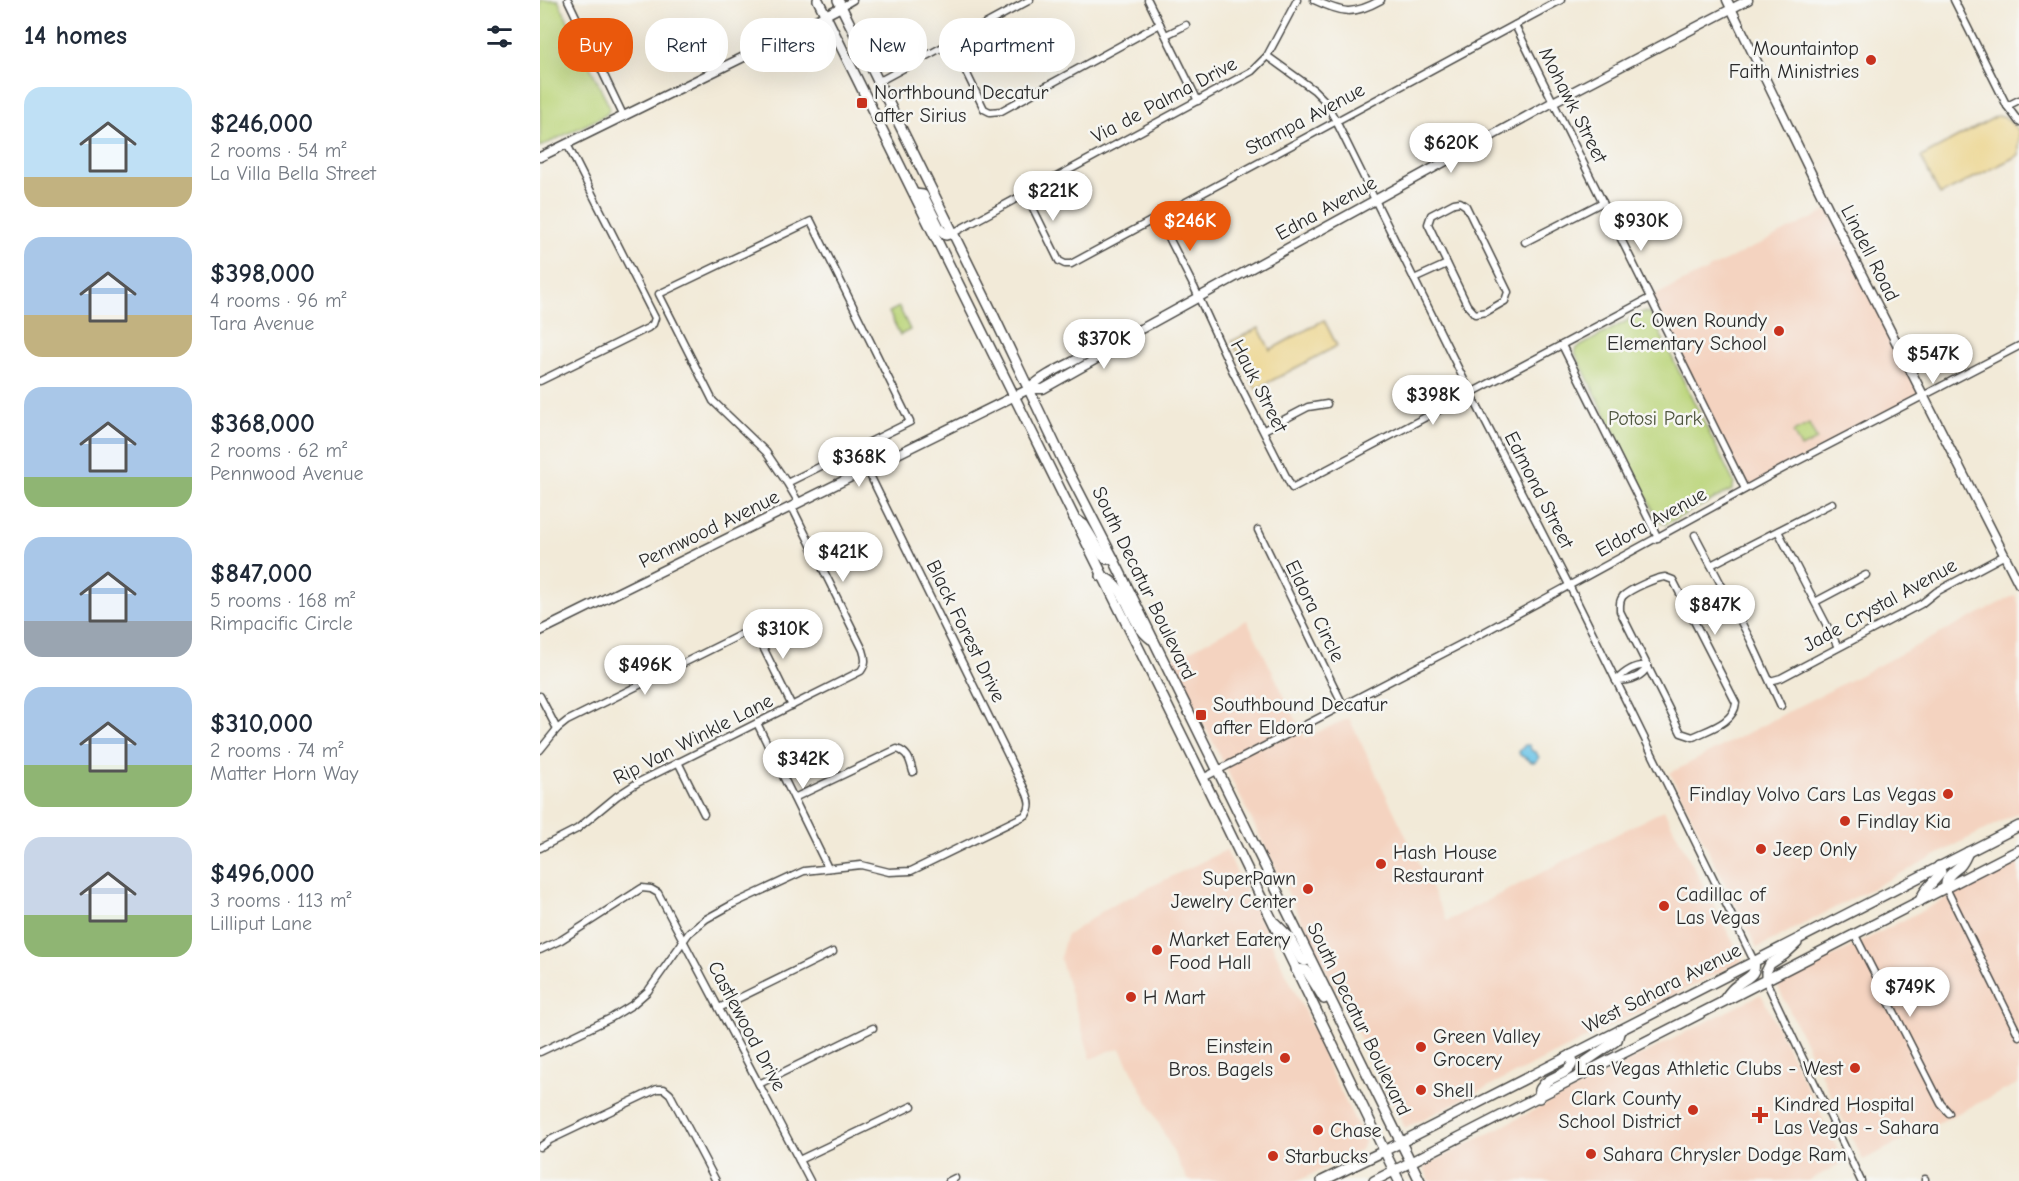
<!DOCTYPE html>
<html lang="en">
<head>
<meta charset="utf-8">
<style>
	body { margin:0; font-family:"Comic Neue",sans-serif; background:#f2f2f3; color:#1f2937; height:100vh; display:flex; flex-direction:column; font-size:22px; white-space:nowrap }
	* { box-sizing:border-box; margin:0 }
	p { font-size:20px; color:#747a83 }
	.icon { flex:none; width:33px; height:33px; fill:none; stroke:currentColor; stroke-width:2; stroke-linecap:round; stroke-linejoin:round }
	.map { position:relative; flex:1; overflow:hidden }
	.sheet { display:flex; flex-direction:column; background:#fff; width:540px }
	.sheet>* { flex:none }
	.banner { position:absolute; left:18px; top:18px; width:570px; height:54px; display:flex; gap:12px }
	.price { position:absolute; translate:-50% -51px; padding:0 14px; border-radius:21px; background:#fff; color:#222; font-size:20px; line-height:39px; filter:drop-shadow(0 2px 3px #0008) }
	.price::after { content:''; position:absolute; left:50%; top:36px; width:18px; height:14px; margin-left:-9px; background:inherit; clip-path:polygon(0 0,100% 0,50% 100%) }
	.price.selected { background:#ea580c; color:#fff }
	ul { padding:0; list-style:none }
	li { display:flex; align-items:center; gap:18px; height:150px; padding:0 24px }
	li span { display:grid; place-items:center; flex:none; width:168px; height:120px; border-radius:18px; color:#555 }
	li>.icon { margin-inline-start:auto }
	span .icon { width:72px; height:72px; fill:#fffc; stroke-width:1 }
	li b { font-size:26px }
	h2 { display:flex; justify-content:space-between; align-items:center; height:72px; padding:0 24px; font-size:26px }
	.tag { padding:0 21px; border-radius:24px; background:#fff; box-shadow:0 6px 24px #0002; font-size:21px; line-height:54px }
	.tag.selected { background:#ea580c; color:#fff }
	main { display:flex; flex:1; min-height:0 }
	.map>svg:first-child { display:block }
	.built { fill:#f4d3c0 }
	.green { fill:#bcd57b; stroke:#748053; stroke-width:1.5 }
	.sand { fill:#eeda9e; stroke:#8c8264; stroke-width:1.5 }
	.water { fill:#6bc4e8; stroke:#4b788a; stroke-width:1.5 }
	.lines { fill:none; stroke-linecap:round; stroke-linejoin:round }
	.street-casing { stroke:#494845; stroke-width:9 }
	.secondary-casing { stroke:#494845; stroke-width:11 }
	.primary-casing { stroke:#494845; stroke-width:12 }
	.street { stroke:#fff; stroke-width:6 }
	.secondary { stroke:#fff; stroke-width:8 }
	.primary { stroke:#fff; stroke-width:9 }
	.poi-dot { fill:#c8321e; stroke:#f6f6f2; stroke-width:2 }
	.labels { text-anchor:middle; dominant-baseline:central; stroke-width:5; stroke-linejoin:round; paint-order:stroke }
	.poi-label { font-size:20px; fill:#2b2b2b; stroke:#f6f6f2; text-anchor:start }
	.street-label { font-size:20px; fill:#2b2b2b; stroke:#f6f6f2 }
	.park-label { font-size:20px; fill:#4f563f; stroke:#f6f6f2 }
</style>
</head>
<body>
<main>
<section class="sheet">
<h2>14 homes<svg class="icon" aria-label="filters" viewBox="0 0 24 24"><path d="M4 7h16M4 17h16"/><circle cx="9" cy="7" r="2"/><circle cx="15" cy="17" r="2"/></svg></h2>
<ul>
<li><span style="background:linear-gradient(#bfe0f5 75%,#c2b280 0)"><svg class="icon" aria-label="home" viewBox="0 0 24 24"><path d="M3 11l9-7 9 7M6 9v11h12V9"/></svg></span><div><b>$246,000</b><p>2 rooms · 54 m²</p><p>La Villa Bella Street</p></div></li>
<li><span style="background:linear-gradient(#a9c7e8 65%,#c2b280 0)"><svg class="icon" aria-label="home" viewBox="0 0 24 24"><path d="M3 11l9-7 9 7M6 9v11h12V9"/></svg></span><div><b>$398,000</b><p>4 rooms · 96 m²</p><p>Tara Avenue</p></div></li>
<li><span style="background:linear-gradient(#a9c7e8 75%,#8fb573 0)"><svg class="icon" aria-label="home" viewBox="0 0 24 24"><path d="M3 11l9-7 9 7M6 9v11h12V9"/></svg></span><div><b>$368,000</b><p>2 rooms · 62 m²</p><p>Pennwood Avenue</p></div></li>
<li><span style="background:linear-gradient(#a9c7e8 70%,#9aa5b1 0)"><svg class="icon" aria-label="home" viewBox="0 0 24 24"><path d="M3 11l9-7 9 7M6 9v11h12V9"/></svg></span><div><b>$847,000</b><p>5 rooms · 168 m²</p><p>Rimpacific Circle</p></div></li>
<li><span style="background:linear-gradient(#a9c7e8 65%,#8fb573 0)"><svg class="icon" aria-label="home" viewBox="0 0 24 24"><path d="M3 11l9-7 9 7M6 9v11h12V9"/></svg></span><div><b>$310,000</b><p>2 rooms · 74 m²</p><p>Matter Horn Way</p></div></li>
<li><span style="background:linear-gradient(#c9d6e8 65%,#8fb573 0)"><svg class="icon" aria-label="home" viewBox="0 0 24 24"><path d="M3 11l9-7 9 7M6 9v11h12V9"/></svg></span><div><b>$496,000</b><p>3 rooms · 113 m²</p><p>Lilliput Lane</p></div></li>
</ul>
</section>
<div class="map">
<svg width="1479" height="1181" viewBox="0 0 1479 1181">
	<rect width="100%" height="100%" fill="#f6f6f2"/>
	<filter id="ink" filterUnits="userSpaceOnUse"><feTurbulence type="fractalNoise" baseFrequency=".0167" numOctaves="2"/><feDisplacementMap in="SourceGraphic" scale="12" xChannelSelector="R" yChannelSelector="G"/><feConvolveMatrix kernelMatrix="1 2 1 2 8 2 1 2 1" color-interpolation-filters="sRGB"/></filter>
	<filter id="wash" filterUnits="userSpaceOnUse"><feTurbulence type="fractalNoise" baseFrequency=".008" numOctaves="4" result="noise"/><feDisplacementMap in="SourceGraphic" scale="24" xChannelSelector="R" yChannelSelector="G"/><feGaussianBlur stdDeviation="1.35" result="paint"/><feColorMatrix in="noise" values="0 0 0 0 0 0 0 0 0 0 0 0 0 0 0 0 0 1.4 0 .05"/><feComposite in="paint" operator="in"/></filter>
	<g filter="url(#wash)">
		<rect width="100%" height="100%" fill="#f2ead8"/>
		<g class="built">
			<path d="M1289,210L1384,395L1205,489L1110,298Z"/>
			<path d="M1475,595L1479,604V812L1217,948L1130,773Z"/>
			<path d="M707,620L765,738L809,718L907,921L1124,810L1203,961L865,1128L632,660Z"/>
			<path d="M686,850L777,1037L787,1065L825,1140L821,1150L758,1181H648L581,1049L569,1051L551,1059L520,958L526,936L567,908Z"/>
			<path d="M1479,861V1083L1323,1160L1237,985Z"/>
			<path d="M1221,994L1304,1162L1268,1181H890L883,1167Z"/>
		</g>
		<g class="green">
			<path d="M0,0H18L69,106V110L66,115L0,147Z"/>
			<path d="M359,307L370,330L360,335L349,312Z"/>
			<path d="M1103,312L1110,313L1194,483L1192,490L1126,524L1119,522L1035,353L1037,348Z"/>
			<path d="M1269,424L1277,440L1261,448L1253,432Z"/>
		</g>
		<g class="sand">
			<path d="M1457,116H1464L1479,131V155L1400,195L1381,157Z"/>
			<path d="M784,320L797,346L716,389L692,341L719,328L730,350Z"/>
		</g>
		<path class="water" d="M985,745H989L992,751L996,752L999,758L996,762H992L980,755L979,752Z"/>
	</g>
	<g filter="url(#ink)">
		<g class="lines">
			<defs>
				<g id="street">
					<path d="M28,0L84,117"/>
					<path d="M608,0L658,101"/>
					<path d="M774,0C803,13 812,16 841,0"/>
					<path d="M1414,0L1467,106L1479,122"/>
					<path d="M301,7L313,0"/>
					<path d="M975,25L1205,489"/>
					<path d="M626,35L646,25"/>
					<path d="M412,43L444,109L450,112L461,111L620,24"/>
					<path d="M727,56L774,90L784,100L796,121L930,392L1029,585L1214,961"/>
					<path d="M338,82L490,0"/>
					<path d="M1467,106L1479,100"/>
					<path d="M486,194L519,261L525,264H531L1021,0"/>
					<path d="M920,202L926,206L968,292L965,301L946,312L935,314L927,305L888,224L891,215L914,203Z"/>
					<path d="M619,218L654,287L693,372L752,488L1110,298"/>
					<path d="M413,233L712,71L727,56L757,0"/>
					<path d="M985,242L1063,202"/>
					<path d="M874,279L907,264"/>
					<path d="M1022,345L1118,538"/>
					<path d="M0,381L108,328L113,324L115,318L27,144"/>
					<path d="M724,430L768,407L787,404"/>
					<path d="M312,451L317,459L327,469"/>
					<path d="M247,483L226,452L173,401L119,294L271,221L370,422L247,483L259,503"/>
					<path d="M718,530L803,705"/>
					<path d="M1238,531L1298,647"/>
					<path d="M1155,535L1210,639L1241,706"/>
					<path d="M1171,565L1292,503"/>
					<path d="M1125,577L1133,580L1196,703C1194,723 1169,729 1153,737L1141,733L1080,611C1080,605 1079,601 1083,596C1091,589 1115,578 1125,577Z"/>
					<path d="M1275,602L1326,575"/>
					<path d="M1076,681C1089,681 1102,677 1108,666"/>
					<path d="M1076,681C1084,672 1096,664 1108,666"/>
					<path d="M1230,681L1241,678L1381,604L1396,592L1465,555"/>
					<path d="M0,696L17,729"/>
					<path d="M217,723L288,868"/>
					<path d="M0,750L17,729L27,721L204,633L213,634L218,637L252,706"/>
					<path d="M138,762L164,814"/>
					<path d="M663,778L935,637L1246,467L1479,346"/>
					<path d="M254,798L357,749C369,753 370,761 373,772"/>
					<path d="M0,848L37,829L77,796L97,783L321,671C326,664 326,659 323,650L252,507"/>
					<path d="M1406,888L1479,1036"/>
					<path d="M1315,935L1401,1104L1409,1113"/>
					<path d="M0,950L21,940L102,888L111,889L118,893L270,1181"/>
					<path d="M1226,981L1321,1181"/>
					<path d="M179,1008L293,952"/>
					<path d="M0,1052L71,1018L92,1005L108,991L149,933L166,919L193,904L264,871L321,865L349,872L371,871L486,815C491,807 490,802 487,794L327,469L325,456L320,447"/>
					<path d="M219,1084L333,1028"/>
					<path d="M0,1147L10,1140L117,1089H124L130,1094L176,1181"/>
					<path d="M259,1160L372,1106"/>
					<path d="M1385,1179V1181"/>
					<path d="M409,1181L415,1178"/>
				</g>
				<g id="secondary">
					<path d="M1187,0L1289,210L1479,584"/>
					<path d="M0,157L214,52L301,7"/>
					<path d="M489,389H503L583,344L598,332"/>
					<path d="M0,631L489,389C501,377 516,370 532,362C555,349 578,337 603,328L1013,102L1208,0"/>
				</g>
				<g id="primary">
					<path d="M278,0L663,778L859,1181"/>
					<path d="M298,0L450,308L523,461L572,556L880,1181"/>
					<path d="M375,194L383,195L400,229L406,235L413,233"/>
					<path d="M534,518L544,525L563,556L567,559L573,558"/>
					<path d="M561,576C589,585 588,623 611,639"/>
					<path d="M1406,888C1405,876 1412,873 1420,866C1424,862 1426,856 1428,852"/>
					<path d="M1380,901C1384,888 1394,883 1401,872L1399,866"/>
					<path d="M735,923L749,937L761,959L765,961L770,959"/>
					<path d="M755,969L766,970L784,999"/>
					<path d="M1226,981V972L1230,964L1244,955L1257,943"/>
					<path d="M1183,1001C1187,996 1191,989 1196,986C1206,977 1217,977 1214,961"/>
					<path d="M1044,1074L1042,1066L1045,1062L1077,1040L1080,1030"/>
					<path d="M999,1098C999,1094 999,1090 1001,1088C1009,1075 1029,1076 1033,1062L1031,1055"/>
					<path d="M782,1181L844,1151L1479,826"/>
					<path d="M834,1181L1479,850"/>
				</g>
			</defs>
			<use href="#street" class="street-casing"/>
			<use href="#secondary" class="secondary-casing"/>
			<use href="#primary" class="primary-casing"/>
			<use href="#street" class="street"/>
			<use href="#secondary" class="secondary"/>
			<use href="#primary" class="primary"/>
		</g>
	</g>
	<g class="poi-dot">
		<circle cx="1331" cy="60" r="6"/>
		<rect x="316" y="97" width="12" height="12" rx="3"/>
		<circle cx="1239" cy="331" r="6"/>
		<rect x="655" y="709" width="12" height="12" rx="3"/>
		<circle cx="1408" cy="794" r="6"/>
		<circle cx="1305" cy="821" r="6"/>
		<circle cx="1221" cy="849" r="6"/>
		<circle cx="841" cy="864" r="6"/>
		<circle cx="768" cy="889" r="6"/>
		<circle cx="1124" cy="906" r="6"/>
		<circle cx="617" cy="950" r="6"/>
		<circle cx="591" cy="997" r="6"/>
		<circle cx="881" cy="1047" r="6"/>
		<circle cx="745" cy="1058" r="6"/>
		<circle cx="1315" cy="1068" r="6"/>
		<circle cx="881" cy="1090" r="6"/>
		<circle cx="1153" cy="1110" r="6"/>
		<path d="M1217 1106h6v6h6v6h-6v6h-6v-6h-6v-6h6z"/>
		<circle cx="778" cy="1130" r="6"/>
		<circle cx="1051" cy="1154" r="6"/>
		<circle cx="733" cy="1156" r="6"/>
	</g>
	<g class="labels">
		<g class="poi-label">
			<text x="1319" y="48" text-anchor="end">Mountaintop<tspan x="1319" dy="23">Faith Ministries</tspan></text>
			<text x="334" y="92">Northbound Decatur<tspan x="334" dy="23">after Sirius</tspan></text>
			<text x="1227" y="320" text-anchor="end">C. Owen Roundy<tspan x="1227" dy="23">Elementary School</tspan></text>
			<text x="673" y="704">Southbound Decatur<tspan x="673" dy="23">after Eldora</tspan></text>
			<text x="1396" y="794" text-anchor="end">Findlay Volvo Cars Las Vegas</text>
			<text x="1317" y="821">Findlay Kia</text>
			<text x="1233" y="849">Jeep Only</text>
			<text x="853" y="852">Hash House<tspan x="853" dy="23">Restaurant</tspan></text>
			<text x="756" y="878" text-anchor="end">SuperPawn<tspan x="756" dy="23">Jewelry Center</tspan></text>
			<text x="1136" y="894">Cadillac of<tspan x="1136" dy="23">Las Vegas</tspan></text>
			<text x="629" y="939">Market Eatery<tspan x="629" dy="23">Food Hall</tspan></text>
			<text x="603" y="997">H Mart</text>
			<text x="893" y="1036">Green Valley<tspan x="893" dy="23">Grocery</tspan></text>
			<text x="733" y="1046" text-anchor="end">Einstein<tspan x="733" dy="23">Bros. Bagels</tspan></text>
			<text x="1303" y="1068" text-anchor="end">Las Vegas Athletic Clubs - West</text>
			<text x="893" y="1090">Shell</text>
			<text x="1141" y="1098" text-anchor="end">Clark County<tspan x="1141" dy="23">School District</tspan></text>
			<text x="1234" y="1104">Kindred Hospital<tspan x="1234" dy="23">Las Vegas - Sahara</tspan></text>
			<text x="790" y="1130">Chase</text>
			<text x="1063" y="1154">Sahara Chrysler Dodge Ram</text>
			<text x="745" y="1156">Starbucks</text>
		</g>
		<g class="street-label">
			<text transform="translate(624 100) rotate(-28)">Via de Palma Drive</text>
			<text transform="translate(1033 105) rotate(63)">Mohawk Street</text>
			<text transform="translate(765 119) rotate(-28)">Stampa Avenue</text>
			<text transform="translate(786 208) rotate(-29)">Edna Avenue</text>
			<text transform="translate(1330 253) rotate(63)">Lindell Road</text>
			<text transform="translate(719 386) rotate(63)">Hauk Street</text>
			<text transform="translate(999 490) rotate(63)">Edmond Street</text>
			<text transform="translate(1111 522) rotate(-29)">Eldora Avenue</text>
			<text transform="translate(169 529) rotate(-26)">Pennwood Avenue</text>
			<text transform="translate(604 583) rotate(64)">South Decatur Boulevard</text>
			<text transform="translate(1340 605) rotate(-29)">Jade Crystal Avenue</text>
			<text transform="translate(775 611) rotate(64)">Eldora Circle</text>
			<text transform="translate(426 631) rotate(64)">Black Forest Drive</text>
			<text transform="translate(153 739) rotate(-27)">Rip Van Winkle Lane</text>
			<text transform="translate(1122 988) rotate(-27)">West Sahara Avenue</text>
			<text transform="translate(819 1019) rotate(64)">South Decatur Boulevard</text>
			<text transform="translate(207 1026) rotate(62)">Castlewood Drive</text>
		</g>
		<g class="park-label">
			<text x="1115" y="418">Potosi Park</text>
		</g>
	</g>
</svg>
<b class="price" style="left:911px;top:174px">$620K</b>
<b class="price" style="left:513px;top:222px">$221K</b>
<b class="price selected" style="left:650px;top:252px">$246K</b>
<b class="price" style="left:1101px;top:252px">$930K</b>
<b class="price" style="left:564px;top:370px">$370K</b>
<b class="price" style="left:1393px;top:385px">$547K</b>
<b class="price" style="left:893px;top:426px">$398K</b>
<b class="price" style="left:319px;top:488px">$368K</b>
<b class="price" style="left:303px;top:583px">$421K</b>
<b class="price" style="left:1175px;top:636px">$847K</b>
<b class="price" style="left:243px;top:660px">$310K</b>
<b class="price" style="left:105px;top:696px">$496K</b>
<b class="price" style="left:263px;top:790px">$342K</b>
<b class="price" style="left:1370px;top:1018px">$749K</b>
<div class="banner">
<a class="tag selected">Buy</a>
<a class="tag">Rent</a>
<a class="tag">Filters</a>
<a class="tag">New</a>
<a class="tag">Apartment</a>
</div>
</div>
</main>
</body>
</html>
